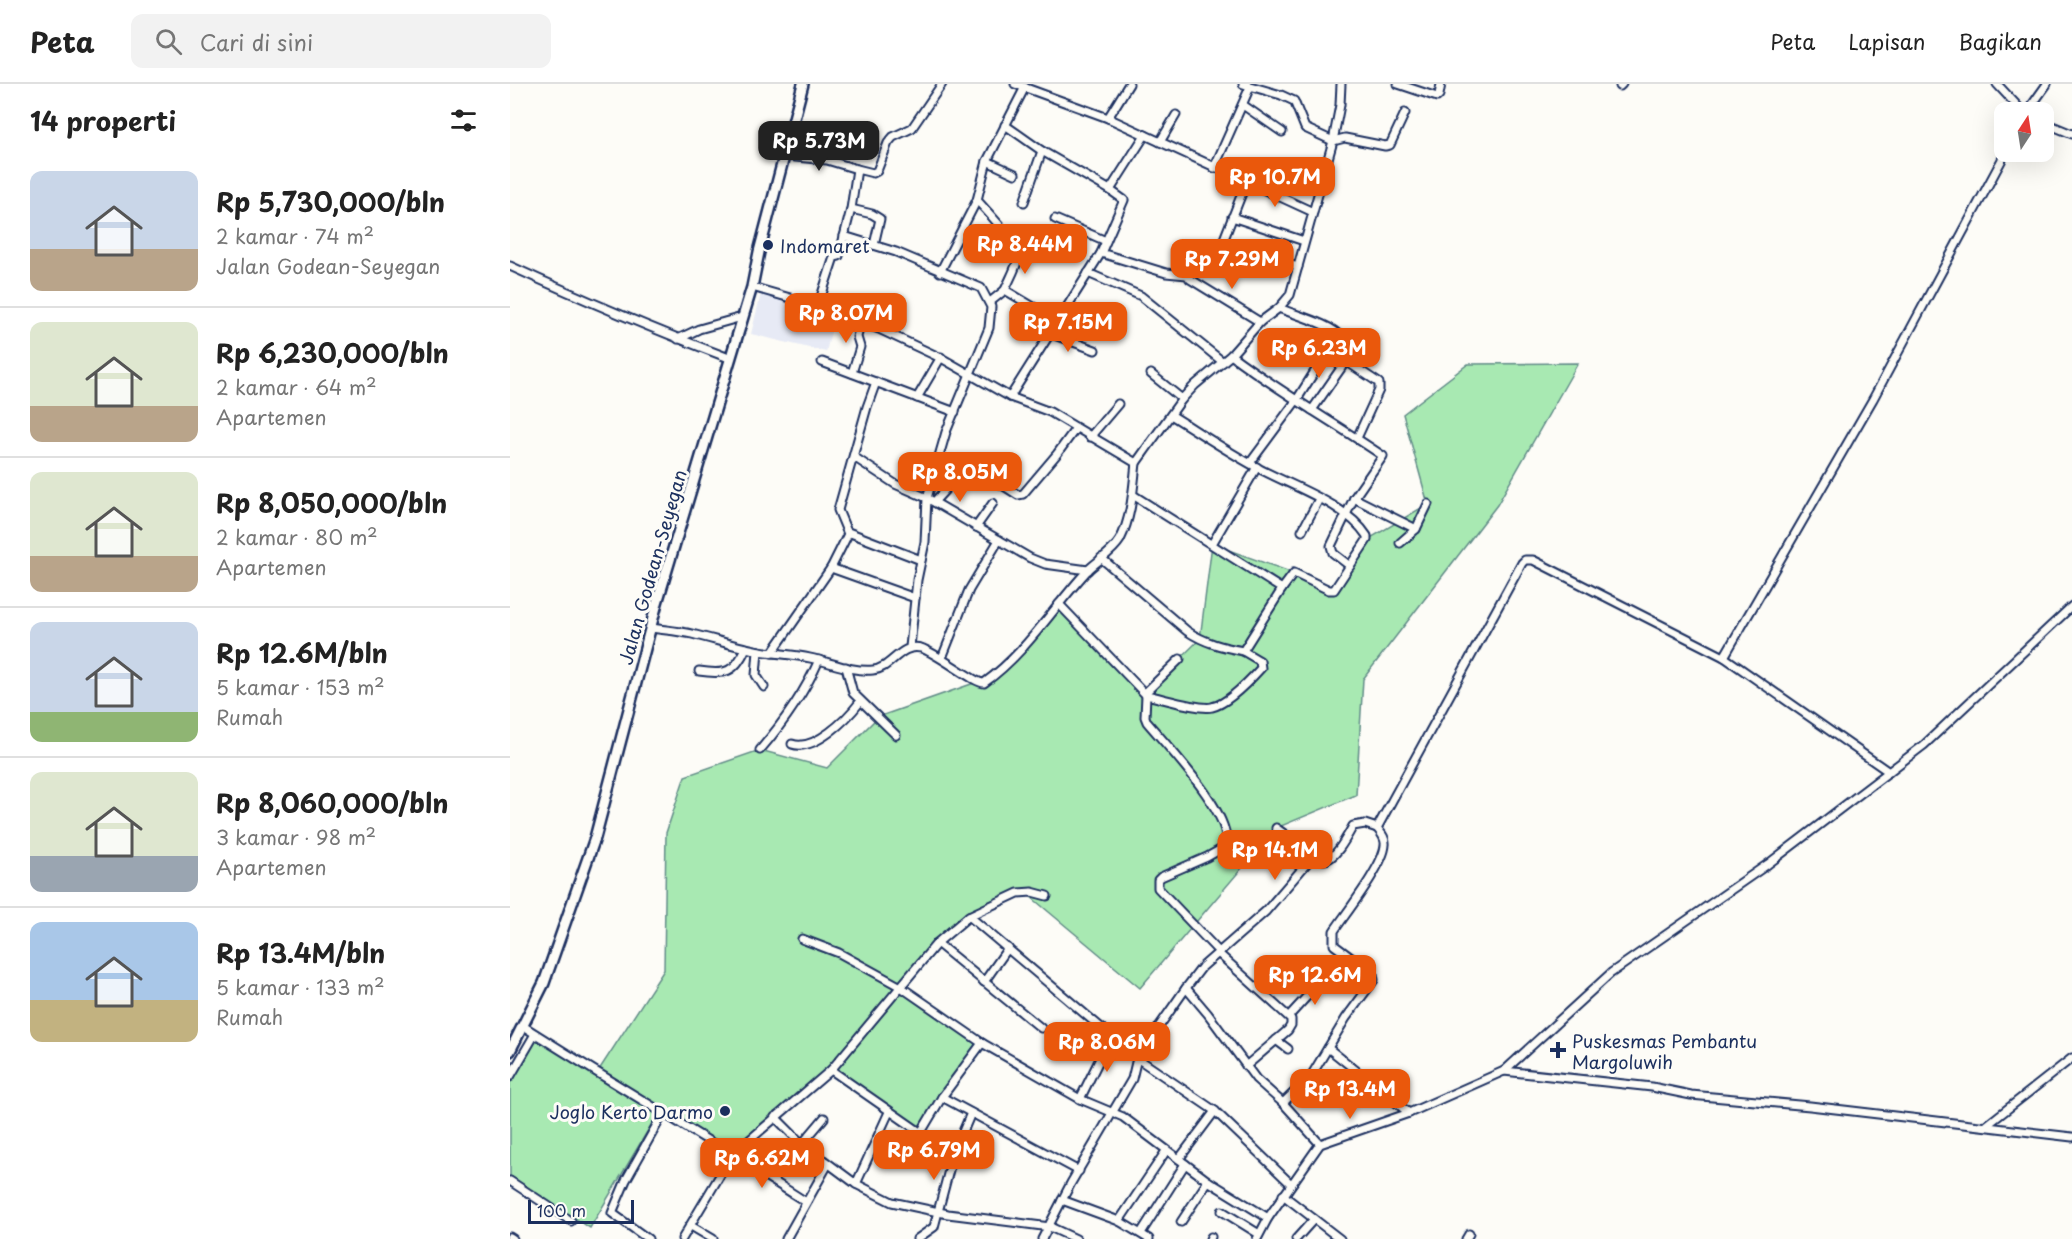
<!DOCTYPE html>
<html lang="id">
<head>
<meta charset="utf-8">
<style>
	body { margin:0; font-family:"Playpen Sans",sans-serif; background:#f2f2f2; color:#222; height:100vh; display:flex; flex-direction:column; font-size:22px; white-space:nowrap }
	* { box-sizing:border-box; margin:0 }
	p { font-size:20px; color:#767676 }
	.icon { flex:none; width:33px; height:33px; fill:none; stroke:currentColor; stroke-width:2; stroke-linecap:round; stroke-linejoin:round }
	.map { position:relative; flex:1; overflow:hidden }
	.panel { display:flex; flex-direction:column; background:#fff; width:510px }
	.panel>* { flex:none }
	.needle { width:39px; rotate:12deg }
	.fabs { position:absolute; left:1484px; top:18px; display:grid; gap:12px }
	.fabs a { display:grid; place-items:center; width:60px; height:60px; border-radius:12px; background:#fff; box-shadow:0 6px 24px #0002; font-size:30px }
	.scale { position:absolute; left:18px; bottom:15px; width:106px; box-sizing:border-box; padding-left:6px; border:3px solid #1b2f5e; border-top:0; font-size:16px; line-height:21px; white-space:nowrap; color:#1b2f5e; -webkit-text-stroke:4px #fdfcf7; paint-order:stroke }
	.price { position:absolute; translate:-50% -51px; padding:0 14px; border-radius:12px; background:#ea580c; color:#fff; font-size:20px; line-height:39px; filter:drop-shadow(0 2px 3px #0008) }
	.price::after { content:''; position:absolute; left:50%; top:36px; width:18px; height:14px; margin-left:-9px; background:inherit; clip-path:polygon(0 0,100% 0,50% 100%) }
	.price.active { background:#222; color:#fff }
	ul { padding:0; list-style:none }
	li { display:flex; align-items:center; gap:18px; height:150px; padding:0 30px }
	li+li { border-top:2px solid #e0e0e0 }
	li span { display:grid; place-items:center; flex:none; width:168px; height:120px; border-radius:12px; color:#555 }
	li>.icon { margin-inline-start:auto }
	span .icon { width:72px; height:72px; fill:#fffc; stroke-width:1 }
	li b { font-size:26px }
	h2 { display:flex; justify-content:space-between; align-items:center; height:72px; padding:0 30px; font-size:26px }
	header { display:flex; align-items:center; gap:36px; box-sizing:border-box; height:84px; padding:0 30px; background:#fff; border-bottom:2px solid #e0e0e0 }
	header strong { font-size:28px }
	nav { display:flex; gap:33px; margin-inline-start:auto; font-size:21px }
	.search { width:420px; height:54px; background:#f2f2f2; display:flex; align-items:center; gap:15px; box-sizing:border-box; padding:0 21px; border-radius:12px; color:#767676; font-size:22px }
	main { display:flex; flex:1; min-height:0 }
	.map>svg:first-child { display:block }
	.built { fill:#e7eaf5 }
	.green { fill:#a8e9b2; stroke:#628c88; stroke-width:1.5 }
	.lines { fill:none; stroke-linecap:round; stroke-linejoin:round }
	.street-casing { stroke:#1b2f5e; stroke-width:11 }
	.secondary-casing { stroke:#1b2f5e; stroke-width:14 }
	.street { stroke:#fdfcf7; stroke-width:7 }
	.secondary { stroke:#fdfcf7; stroke-width:9 }
	.poi-dot { fill:#1b2f5e; stroke:#fdfcf7; stroke-width:2 }
	.labels { text-anchor:middle; dominant-baseline:central; stroke-width:6; stroke-linejoin:round; paint-order:stroke }
	.poi-label { font-size:18px; fill:#1b2f5e; stroke:#fdfcf7; text-anchor:start }
	.street-label { font-size:18px; fill:#1b2f5e; stroke:#fdfcf7 }
</style>
</head>
<body>
<header>
<strong>Peta</strong>
<div class="search"><svg class="icon" aria-label="search" viewBox="0 0 24 24"><circle cx="10" cy="10" r="6"/><path d="M15 15l6 6"/></svg>Cari di sini</div>
<nav><a>Peta</a><a>Lapisan</a><a>Bagikan</a></nav>
</header>
<main>
<section class="panel">
<h2>14 properti<svg class="icon" aria-label="filters" viewBox="0 0 24 24"><path d="M4 7h16M4 17h16"/><circle cx="9" cy="7" r="2"/><circle cx="15" cy="17" r="2"/></svg></h2>
<ul>
<li><span style="background:linear-gradient(#c9d6e8 65%,#b9a48a 0)"><svg class="icon" aria-label="home" viewBox="0 0 24 24"><path d="M3 11l9-7 9 7M6 9v11h12V9"/></svg></span><div><b>Rp 5,730,000/bln</b><p>2 kamar · 74 m²</p><p>Jalan Godean-Seyegan</p></div></li>
<li><span style="background:linear-gradient(#dfe7d0 70%,#b9a48a 0)"><svg class="icon" aria-label="home" viewBox="0 0 24 24"><path d="M3 11l9-7 9 7M6 9v11h12V9"/></svg></span><div><b>Rp 6,230,000/bln</b><p>2 kamar · 64 m²</p><p>Apartemen</p></div></li>
<li><span style="background:linear-gradient(#dfe7d0 70%,#b9a48a 0)"><svg class="icon" aria-label="home" viewBox="0 0 24 24"><path d="M3 11l9-7 9 7M6 9v11h12V9"/></svg></span><div><b>Rp 8,050,000/bln</b><p>2 kamar · 80 m²</p><p>Apartemen</p></div></li>
<li><span style="background:linear-gradient(#c9d6e8 75%,#8fb573 0)"><svg class="icon" aria-label="home" viewBox="0 0 24 24"><path d="M3 11l9-7 9 7M6 9v11h12V9"/></svg></span><div><b>Rp 12.6M/bln</b><p>5 kamar · 153 m²</p><p>Rumah</p></div></li>
<li><span style="background:linear-gradient(#dfe7d0 70%,#9aa5b1 0)"><svg class="icon" aria-label="home" viewBox="0 0 24 24"><path d="M3 11l9-7 9 7M6 9v11h12V9"/></svg></span><div><b>Rp 8,060,000/bln</b><p>3 kamar · 98 m²</p><p>Apartemen</p></div></li>
<li><span style="background:linear-gradient(#a9c7e8 65%,#c2b280 0)"><svg class="icon" aria-label="home" viewBox="0 0 24 24"><path d="M3 11l9-7 9 7M6 9v11h12V9"/></svg></span><div><b>Rp 13.4M/bln</b><p>5 kamar · 133 m²</p><p>Rumah</p></div></li>
</ul>
</section>
<div class="map">
<svg width="1562" height="1155" viewBox="0 0 1562 1155">
	<rect width="100%" height="100%" fill="#fdfcf7"/>
	<filter id="ink" filterUnits="userSpaceOnUse"><feTurbulence type="fractalNoise" baseFrequency=".0167" numOctaves="2"/><feDisplacementMap in="SourceGraphic" scale="12" xChannelSelector="R" yChannelSelector="G"/><feConvolveMatrix kernelMatrix="1 2 1 2 8 2 1 2 1" color-interpolation-filters="sRGB"/></filter>
	<g filter="url(#ink)">
		<path class="built" d="M251,210L326,228L316,268L241,250Z"/>
		<g class="green">
			<path d="M1068,279L987,421L853,595L846,711L766,744L630,904L515,808L459,832L427,859L391,902L474,960L410,1050L321,986L222,1071L87,989L154,886L156,749L175,692L250,666L317,684L368,633L484,592L549,520L635,609L690,555L702,460L783,489L820,506L857,456L918,420L893,330L958,280Z"/>
			<path d="M25,950L147,1031L80,1144L0,1092V993Z"/>
		</g>
		<g class="lines">
			<defs>
				<g id="street">
					<path d="M505,0L598,34L803,128"/>
					<path d="M733,0L771,11L784,17L795,44L823,57L835,54L875,62L880,61L895,29"/>
					<path d="M888,0L927,13L929,11L931,0"/>
					<path d="M1487,0L1513,28"/>
					<path d="M1110,2L1112,0"/>
					<path d="M733,21L772,48"/>
					<path d="M1517,28L1537,0"/>
					<path d="M598,34L619,0"/>
					<path d="M1533,38L1562,50"/>
					<path d="M495,41L532,67L600,106L614,116L591,169L500,313"/>
					<path d="M650,58L666,31"/>
					<path d="M275,72L317,76L347,85"/>
					<path d="M477,77L505,90"/>
					<path d="M704,84L740,3"/>
					<path d="M736,99L712,160L788,183"/>
					<path d="M600,106L635,51"/>
					<path d="M467,116C476,127 510,160 508,174C506,185 499,196 495,206L547,237"/>
					<path d="M514,118L532,67"/>
					<path d="M341,125L362,130L370,135L364,161"/>
					<path d="M722,133L794,157"/>
					<path d="M545,135L596,157"/>
					<path d="M334,152L386,168L471,204L481,223L479,244L436,348L417,414L520,474L535,480L578,486"/>
					<path d="M591,169L656,189L677,191L680,195L750,238"/>
					<path d="M0,182C72,215 145,246 219,274"/>
					<path d="M430,188L467,116L477,77L515,3"/>
					<path d="M578,189L631,212L713,278"/>
					<path d="M242,203L308,222L369,245L433,275L500,313L540,328L626,379L672,315L685,301L721,271L750,238L769,224L780,211L823,57L830,21L831,0"/>
					<path d="M480,218L495,206"/>
					<path d="M308,222L324,173L329,172L341,125L347,85L363,89L367,87L378,59L383,53L402,44L432,0"/>
					<path d="M769,224C785,231 821,240 831,253C836,260 836,268 836,277L869,299V306L847,354"/>
					<path d="M539,249L585,266"/>
					<path d="M168,255L189,245L232,233"/>
					<path d="M721,271C770,308 823,338 873,372L844,414L821,462L823,469L840,482"/>
					<path d="M312,278L445,328"/>
					<path d="M342,289L350,263L347,253L351,237"/>
					<path d="M641,290L672,315"/>
					<path d="M407,314L431,273"/>
					<path d="M802,326L836,277"/>
					<path d="M580,353L608,320"/>
					<path d="M344,373L385,400L417,414L415,458L407,496L400,563"/>
					<path d="M740,379L786,317L805,287"/>
					<path d="M623,411L772,505L784,489L819,506H824L857,456V452C837,420 781,402 748,384C718,368 690,349 661,331"/>
					<path d="M844,414L906,445"/>
					<path d="M424,418L458,381L480,393L508,411L513,410L547,370L566,344"/>
					<path d="M466,443L483,419"/>
					<path d="M792,447L809,415"/>
					<path d="M338,448L411,476"/>
					<path d="M890,459L906,445L918,420"/>
					<path d="M702,460L747,383"/>
					<path d="M591,474L677,547C695,559 712,563 733,567"/>
					<path d="M321,484L405,514"/>
					<path d="M549,520L636,611"/>
					<path d="M141,544C155,546 169,547 182,550C203,555 224,562 245,566C263,570 282,570 300,574C320,578 342,588 363,586C381,585 390,559 411,564C427,569 466,600 474,599C516,569 542,525 577,487C587,477 603,468 610,456C622,432 623,405 626,379"/>
					<path d="M248,567L246,591L254,603"/>
					<path d="M262,569L321,484L338,450L328,426L357,323L366,298"/>
					<path d="M1214,573L1363,315L1496,68"/>
					<path d="M432,574L459,506L489,456"/>
					<path d="M336,583L343,609L386,651"/>
					<path d="M189,587C215,591 225,589 236,564"/>
					<path d="M635,609L670,575"/>
					<path d="M282,660C304,668 337,635 350,618"/>
					<path d="M250,666C274,638 294,610 309,576"/>
					<path d="M766,744L804,771"/>
					<path d="M459,832L508,809L522,808L537,812"/>
					<path d="M292,855L329,869L391,903L472,959"/>
					<path d="M427,859L531,944"/>
					<path d="M709,868L648,804V796L651,793L697,773L715,763C726,733 656,661 637,638L635,633L636,611C652,614 689,626 702,623C717,620 741,595 751,584L750,577L733,567L772,505"/>
					<path d="M708,869L781,935V941L778,946L736,982"/>
					<path d="M474,898L498,864"/>
					<path d="M676,904L692,883L756,827L804,771C805,771 812,775 813,776C824,778 838,751 843,742L855,740L867,744"/>
					<path d="M779,932L813,895"/>
					<path d="M13,942C107,1002 203,1058 296,1118"/>
					<path d="M766,956L778,965"/>
					<path d="M818,964L899,1029"/>
					<path d="M321,986L443,1071"/>
					<path d="M994,987L1142,1003L1181,1011L1300,1022L1562,1053"/>
					<path d="M0,993L25,950"/>
					<path d="M432,1013L569,1087"/>
					<path d="M570,1015L601,952"/>
					<path d="M773,1019L801,992L836,934L864,896L863,890L824,861V847C836,829 874,781 875,761C876,754 871,749 867,744L1012,479L1015,476H1023L1214,573L1379,688"/>
					<path d="M265,1033L292,1060L346,1100L382,1118L438,1130L540,1143L566,1155"/>
					<path d="M1477,1041L1562,974"/>
					<path d="M410,1050L432,1013L472,959L570,1015L613,1033L698,1097L758,1134"/>
					<path d="M292,1060L314,1034"/>
					<path d="M669,1075L705,1027"/>
					<path d="M0,1097L61,1137"/>
					<path d="M346,1100L379,1028"/>
					<path d="M773,1111L830,1155"/>
					<path d="M552,1116L609,1137L639,1155"/>
					<path d="M712,1127L749,1150"/>
					<path d="M609,1137L656,1067"/>
					<path d="M671,1138L698,1097"/>
					<path d="M181,1142L203,1155"/>
					<path d="M631,1149L675,1080"/>
					<path d="M0,1153L3,1155"/>
					<path d="M138,1155L102,1129L116,1096L153,1030"/>
					<path d="M172,1155L222,1071L321,986L427,859L459,832L627,974L705,1027L781,1100"/>
					<path d="M276,1155L318,1080"/>
					<path d="M407,1155L424,1143L443,1071L461,1029"/>
					<path d="M532,1155L561,1099L622,995L627,974L676,904L698,930L746,995L773,1019L810,1060"/>
					<path d="M700,1155L701,1153"/>
					<path d="M747,1155L758,1134L810,1060L899,1029L994,987L1101,889L1258,780L1414,661L1562,522"/>
					<path d="M786,1155L804,1135"/>
					<path d="M956,1155L959,1150"/>
				</g>
				<path id="secondary" d="M0,967L34,899L85,754L147,519L242,203L249,168L293,0"/>
			</defs>
			<use href="#street" class="street-casing"/>
			<use href="#secondary" class="secondary-casing"/>
			<use href="#street" class="street"/>
			<use href="#secondary" class="secondary"/>
		</g>
	</g>
	<g class="poi-dot">
		<circle cx="258" cy="161" r="6"/>
		<path d="M1045 957h6v6h6v6h-6v6h-6v-6h-6v-6h6z"/>
		<circle cx="215" cy="1027" r="6"/>
	</g>
	<g class="labels">
		<g class="poi-label">
			<text x="270" y="161">Indomaret</text>
			<text x="1062" y="956">Puskesmas Pembantu<tspan x="1062" dy="21">Margoluwih</tspan></text>
			<text x="203" y="1027" text-anchor="end">Joglo Kerto Darmo</text>
		</g>
		<g class="street-label">
			<text transform="translate(142 483) rotate(-74)">Jalan Godean-Seyegan</text>
		</g>
	</g>
</svg>
<div class="fabs">
<a><svg class="needle" viewBox="-14 -14 28 28"><path d="M0-13l5 13h-10z" fill="#e53935"/><path d="M0 13l5-13h-10z" fill="#767676"/></svg></a>
</div>
<div class="scale">100 m</div>
<b class="price active" style="left:309px;top:88px">Rp 5.73M</b>
<b class="price" style="left:765px;top:124px">Rp 10.7M</b>
<b class="price" style="left:515px;top:191px">Rp 8.44M</b>
<b class="price" style="left:722px;top:206px">Rp 7.29M</b>
<b class="price" style="left:336px;top:260px">Rp 8.07M</b>
<b class="price" style="left:558px;top:269px">Rp 7.15M</b>
<b class="price" style="left:809px;top:295px">Rp 6.23M</b>
<b class="price" style="left:450px;top:419px">Rp 8.05M</b>
<b class="price" style="left:765px;top:797px">Rp 14.1M</b>
<b class="price" style="left:805px;top:922px">Rp 12.6M</b>
<b class="price" style="left:597px;top:989px">Rp 8.06M</b>
<b class="price" style="left:840px;top:1036px">Rp 13.4M</b>
<b class="price" style="left:424px;top:1097px">Rp 6.79M</b>
<b class="price" style="left:252px;top:1105px">Rp 6.62M</b>
</div>
</main>
</body>
</html>
